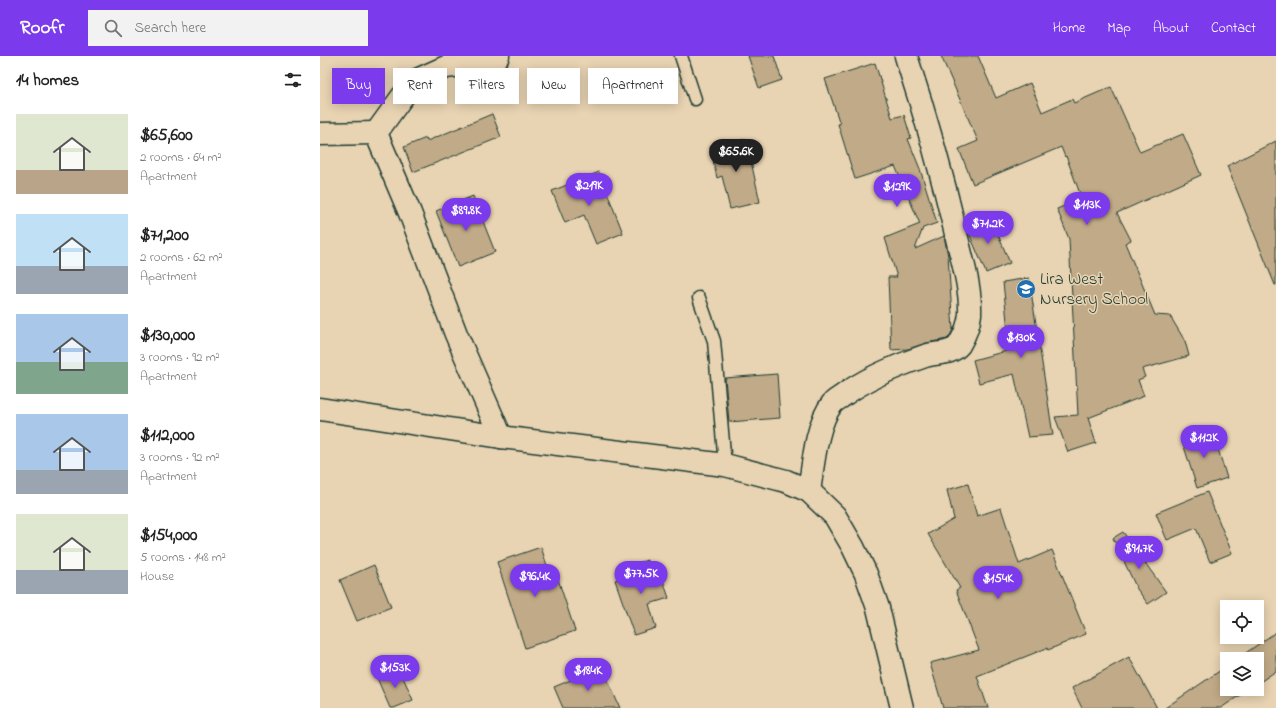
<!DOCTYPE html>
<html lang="en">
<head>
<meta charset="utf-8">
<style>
	body { margin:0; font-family:"Indie Flower",sans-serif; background:#f2f2f2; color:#222; height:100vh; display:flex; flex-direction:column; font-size:15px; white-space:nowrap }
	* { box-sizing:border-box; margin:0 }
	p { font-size:13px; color:#767676 }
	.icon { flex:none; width:22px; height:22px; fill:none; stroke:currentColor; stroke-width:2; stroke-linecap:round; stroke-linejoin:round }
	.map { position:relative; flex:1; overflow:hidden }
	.details { display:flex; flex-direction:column; background:#fff; width:320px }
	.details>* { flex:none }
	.guide { position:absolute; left:12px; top:12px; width:380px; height:36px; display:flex; gap:8px }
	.controls { position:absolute; left:900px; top:544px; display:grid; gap:8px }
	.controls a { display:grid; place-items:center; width:44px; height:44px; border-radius:0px; background:#fff; box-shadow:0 2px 10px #0003; font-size:20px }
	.price { position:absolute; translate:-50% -34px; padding:0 9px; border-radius:14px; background:#7c3aed; color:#fff; font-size:13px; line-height:26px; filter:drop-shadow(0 1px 2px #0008) }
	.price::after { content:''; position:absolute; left:50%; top:24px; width:12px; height:9px; margin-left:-6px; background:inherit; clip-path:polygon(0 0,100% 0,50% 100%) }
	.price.active { background:#222; color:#fff }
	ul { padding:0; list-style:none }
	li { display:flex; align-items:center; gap:12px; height:100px; padding:0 16px }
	li span { display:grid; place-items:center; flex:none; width:112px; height:80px; border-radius:0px; color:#555 }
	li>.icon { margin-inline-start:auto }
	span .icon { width:48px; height:48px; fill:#fffc; stroke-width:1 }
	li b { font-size:17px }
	h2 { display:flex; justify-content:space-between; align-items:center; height:48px; padding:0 16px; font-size:17px }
	.tag { padding:0 14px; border-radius:0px; background:#fff; box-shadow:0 2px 10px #0003; font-size:14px; line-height:36px }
	.tag.active { background:#7c3aed; color:#fff }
	header { display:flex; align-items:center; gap:24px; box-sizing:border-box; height:56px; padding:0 20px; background:#7c3aed; color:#fff }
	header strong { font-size:19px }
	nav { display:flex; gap:22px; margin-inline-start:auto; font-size:14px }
	.search { width:280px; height:36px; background:#f2f2f2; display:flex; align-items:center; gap:10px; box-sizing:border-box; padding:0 14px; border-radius:0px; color:#767676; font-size:15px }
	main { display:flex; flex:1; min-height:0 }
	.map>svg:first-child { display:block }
	.building { fill:#c1aa87; stroke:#1f3d34 }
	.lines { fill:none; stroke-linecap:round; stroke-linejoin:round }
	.lane-casing { stroke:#1f3d34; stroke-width:15 }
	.street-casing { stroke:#1f3d34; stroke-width:25 }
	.lane { stroke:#e8d3b2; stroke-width:12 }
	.street { stroke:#e8d3b2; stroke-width:22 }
	.labels { text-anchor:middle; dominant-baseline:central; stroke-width:3; stroke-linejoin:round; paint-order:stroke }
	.poi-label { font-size:17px; fill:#1f3d34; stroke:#e8d3b2; text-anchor:start }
</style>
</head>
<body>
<header>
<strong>Roofr</strong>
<div class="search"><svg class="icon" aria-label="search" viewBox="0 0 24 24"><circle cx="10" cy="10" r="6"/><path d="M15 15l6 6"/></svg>Search here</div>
<nav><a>Home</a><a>Map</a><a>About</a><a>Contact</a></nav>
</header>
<main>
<section class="details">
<h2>14 homes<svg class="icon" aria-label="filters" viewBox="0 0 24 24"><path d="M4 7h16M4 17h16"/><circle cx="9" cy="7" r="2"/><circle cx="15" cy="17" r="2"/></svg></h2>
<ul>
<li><span style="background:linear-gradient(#dfe7d0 70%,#b9a48a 0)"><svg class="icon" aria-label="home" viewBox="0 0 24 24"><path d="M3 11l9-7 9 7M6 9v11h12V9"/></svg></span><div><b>$65,600</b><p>2 rooms · 64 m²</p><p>Apartment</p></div></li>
<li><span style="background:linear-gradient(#bfe0f5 65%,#9aa5b1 0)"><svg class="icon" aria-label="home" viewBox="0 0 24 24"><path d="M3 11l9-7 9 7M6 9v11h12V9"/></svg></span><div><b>$71,200</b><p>2 rooms · 62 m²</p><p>Apartment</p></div></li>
<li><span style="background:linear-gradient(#a9c7e8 60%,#7fa58c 0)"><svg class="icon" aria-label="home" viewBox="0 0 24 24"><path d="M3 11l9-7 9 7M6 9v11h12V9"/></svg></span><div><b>$130,000</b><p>3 rooms · 92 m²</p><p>Apartment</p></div></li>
<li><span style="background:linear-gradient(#a9c7e8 70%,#9aa5b1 0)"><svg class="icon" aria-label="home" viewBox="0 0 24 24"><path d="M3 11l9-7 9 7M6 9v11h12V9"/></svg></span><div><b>$112,000</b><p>3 rooms · 92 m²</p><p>Apartment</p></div></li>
<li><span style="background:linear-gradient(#dfe7d0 70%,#9aa5b1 0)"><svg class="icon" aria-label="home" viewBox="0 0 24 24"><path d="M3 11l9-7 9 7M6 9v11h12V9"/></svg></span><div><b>$154,000</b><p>5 rooms · 148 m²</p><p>House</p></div></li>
</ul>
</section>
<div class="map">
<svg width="956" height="652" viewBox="0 0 956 652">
	<rect width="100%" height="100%" fill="#e8d3b2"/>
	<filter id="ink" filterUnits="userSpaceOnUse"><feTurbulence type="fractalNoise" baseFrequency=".025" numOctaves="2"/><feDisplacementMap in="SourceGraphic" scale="8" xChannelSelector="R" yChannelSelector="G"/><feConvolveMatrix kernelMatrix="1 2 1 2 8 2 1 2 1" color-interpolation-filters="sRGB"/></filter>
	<g filter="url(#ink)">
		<g class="building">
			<path d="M428,0H454L462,24L439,32Z"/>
			<path d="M621,0H658L676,42L710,27L722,56L752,43L754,47L791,31L820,96L863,78L881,119L797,157L811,184L805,187L835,259L850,260L865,285L869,300L822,313L825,321L818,324L824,340L768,362L776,387L748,396L735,361L758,359L749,183L737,153L762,143L746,100L745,101L741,91L653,128L639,93L658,85Z"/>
			<path d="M555,7L572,62L584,59L591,82L588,83L600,113L617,167L603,172L595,193L624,180L628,200L633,274L629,281L627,283L606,287L588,293L571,294L568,221H577L565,182L600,168L575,110L535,123L518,68H520L505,23Z"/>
			<path d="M172,58L181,81L93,116L84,91L106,82L107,85Z"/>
			<path d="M426,83L440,146L410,153L402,120L397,122L390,91Z"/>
			<path d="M956,85V229H955L907,110Z"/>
			<path d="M279,116L303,177L276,188L264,159L245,167L232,135Z"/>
			<path d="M153,140L175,196L138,211L116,155Z"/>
			<path d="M670,160L690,207L666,217L649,177L647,170Z"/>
			<path d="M709,222L733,379L708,381L694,318L659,327L653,304L690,294L683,226Z"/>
			<path d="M457,318L460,362L409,366L405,322Z"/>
			<path d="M892,374L907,422L877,432L862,384Z"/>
			<path d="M648,428L657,460L681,452L699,508L732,494L766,578L728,594L727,592L657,620L668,652H623L610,607L659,594L636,534L640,532L608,478L634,463L627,434Z"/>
			<path d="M887,436L912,497L890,506L876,472L847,484L836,457Z"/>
			<path d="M803,476L846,536L828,548L817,533L793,482Z"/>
			<path d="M221,491L232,525L238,523L255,575L205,592L177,506Z"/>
			<path d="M327,504L330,512L338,510L349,542L329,548L336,572L314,579L295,524L308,520L306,511Z"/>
			<path d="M54,509L71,551L37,565L20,524Z"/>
			<path d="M956,576V615L937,628V603H917Z"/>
			<path d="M809,601L837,652H762L752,632Z"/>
			<path d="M907,610V633H929L901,652H845Z"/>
			<path d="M282,611L300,652H243L234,631Z"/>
			<path d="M79,612L93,644L74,652H70L57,622Z"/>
		</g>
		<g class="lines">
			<defs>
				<g id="lane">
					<path d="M361,0L375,43"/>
					<path d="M379,242L394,285L405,409"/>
				</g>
				<g id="street">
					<path d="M178,0L155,7L126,11L97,24L82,41L56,77L90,157L136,278L181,381"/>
					<path d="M0,78L56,77"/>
					<path d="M0,353L181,381L405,409L466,425L489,435L515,460L533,491L546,518L558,552L582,652"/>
					<path d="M489,435C493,411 496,368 512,348C514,345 518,343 521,341C546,322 576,310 605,300C616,296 631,299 639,289C645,279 649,269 650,258C651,231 642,204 636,178C622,118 605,58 586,0"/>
				</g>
			</defs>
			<use href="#lane" class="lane-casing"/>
			<use href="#street" class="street-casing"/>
			<use href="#lane" class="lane"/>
			<use href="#street" class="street"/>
		</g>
	</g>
	<defs>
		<symbol id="school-disc" viewBox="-11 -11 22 22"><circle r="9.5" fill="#1f6fb2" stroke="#e8d3b2"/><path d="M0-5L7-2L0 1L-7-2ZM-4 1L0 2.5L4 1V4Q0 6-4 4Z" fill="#fff"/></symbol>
	</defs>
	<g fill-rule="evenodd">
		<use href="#school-disc" x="695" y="222" width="22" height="22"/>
	</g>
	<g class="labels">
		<g class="poi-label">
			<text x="720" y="223">Lira West<tspan x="720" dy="20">Nursery School</tspan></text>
		</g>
	</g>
</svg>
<div class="controls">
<a><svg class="icon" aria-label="locate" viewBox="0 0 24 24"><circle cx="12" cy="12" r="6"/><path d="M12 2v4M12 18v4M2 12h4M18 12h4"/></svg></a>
<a><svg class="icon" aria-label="layers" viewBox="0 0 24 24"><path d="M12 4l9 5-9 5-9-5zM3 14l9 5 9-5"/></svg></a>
</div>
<b class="price active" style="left:416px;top:117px">$65.6K</b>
<b class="price" style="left:269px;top:151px">$219K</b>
<b class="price" style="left:577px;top:152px">$129K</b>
<b class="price" style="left:767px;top:170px">$113K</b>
<b class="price" style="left:146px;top:176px">$89.8K</b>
<b class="price" style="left:668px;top:189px">$71.2K</b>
<b class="price" style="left:701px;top:303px">$130K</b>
<b class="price" style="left:884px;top:403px">$112K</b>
<b class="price" style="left:819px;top:514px">$91.7K</b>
<b class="price" style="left:321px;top:539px">$77.5K</b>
<b class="price" style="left:215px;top:542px">$96.4K</b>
<b class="price" style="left:678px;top:544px">$154K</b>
<b class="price" style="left:75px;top:633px">$153K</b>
<b class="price" style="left:268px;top:636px">$184K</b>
<div class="guide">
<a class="tag active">Buy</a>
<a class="tag">Rent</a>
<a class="tag">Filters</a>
<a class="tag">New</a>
<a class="tag">Apartment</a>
</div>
</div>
</main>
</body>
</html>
